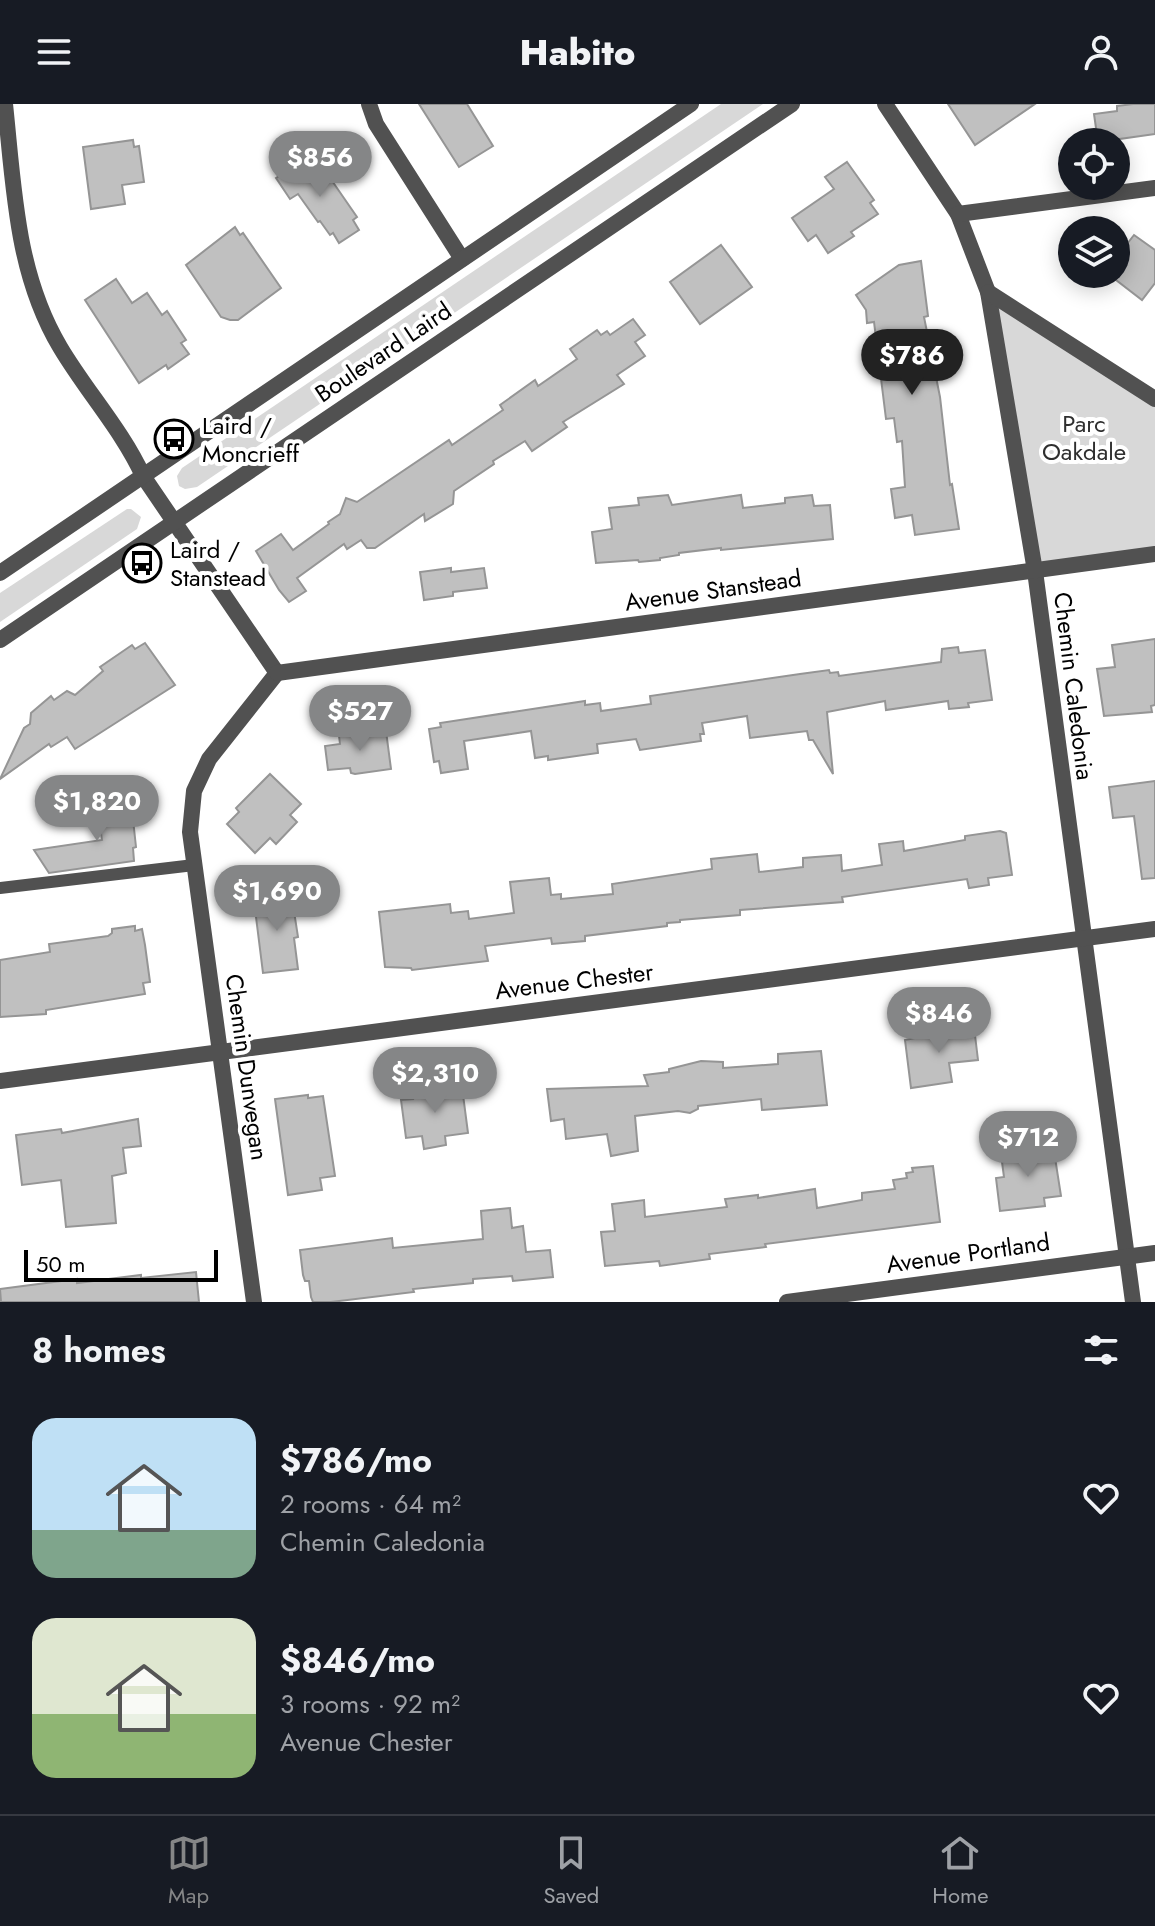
<!DOCTYPE html>
<html lang="en">
<head>
<meta charset="utf-8">
<style>
	body { margin:0; font-family:Jost,sans-serif; background:#242831; color:#f1f3f6; height:100vh; display:flex; flex-direction:column; font-size:30px; white-space:nowrap }
	* { box-sizing:border-box; margin:0 }
	p { font-size:26px; color:#9ea1a6 }
	.icon { flex:none; width:44px; height:44px; fill:none; stroke:currentColor; stroke-width:2; stroke-linecap:round; stroke-linejoin:round }
	.map { position:relative; height:1198px; overflow:hidden }
	.details { display:flex; flex-direction:column; background:#171b24; flex:1 }
	.details>* { flex:none }
	.fabs { position:absolute; left:1058px; top:24px; display:grid; gap:16px }
	.fabs a { display:grid; place-items:center; width:72px; height:72px; border-radius:50%; background:#171b24; box-shadow:0 4px 20px #0003; font-size:40px }
	.scale { position:absolute; left:24px; bottom:20px; width:194px; box-sizing:border-box; padding-left:8px; border:4px solid #000; border-top:0; font-size:22px; line-height:28px; white-space:nowrap; color:#000; -webkit-text-stroke:6px #fff; paint-order:stroke }
	.price { position:absolute; translate:-50% -68px; padding:0 18px; border-radius:28px; background:#858687; color:#fff; font-size:26px; line-height:52px; filter:drop-shadow(0 2px 4px #0008) }
	.price::after { content:''; position:absolute; left:50%; top:48px; width:24px; height:18px; margin-left:-12px; background:inherit; clip-path:polygon(0 0,100% 0,50% 100%) }
	.price.on { background:#222; color:#fff }
	ul { padding:0; list-style:none }
	li { display:flex; align-items:center; gap:24px; height:200px; padding:0 32px }
	li span { display:grid; place-items:center; flex:none; width:224px; height:160px; border-radius:24px; color:#555 }
	li>.icon { margin-inline-start:auto }
	span .icon { width:96px; height:96px; fill:#fffc; stroke-width:1 }
	li b { font-size:34px }
	h2 { display:flex; justify-content:space-between; align-items:center; height:96px; padding:0 32px; font-size:34px }
	header { display:flex; justify-content:space-between; align-items:center; height:104px; padding:0 32px; background:#171b24; font-size:36px; font-weight:800 }
	.tabs { display:flex; justify-content:space-around; align-items:center; height:112px; border-top:2px solid #363941; background:#171b24; font-size:22px; color:#9ea1a6 }
	.tabs a { display:grid; justify-items:center; gap:4px }
	.tabs .on { color:#858687 }
	.map>svg:first-child { display:block }
	.green { fill:#d8d8d8 }
	.building { fill:#c0c0c0; stroke:#959595; stroke-width:2 }
	.lines { fill:none; stroke-linecap:round; stroke-linejoin:round }
	.service { stroke:#515151; stroke-width:12 }
	.minor { stroke:#515151; stroke-width:16 }
	.tertiary { stroke:#515151; stroke-width:16 }
	.labels { text-anchor:middle; dominant-baseline:central; stroke-width:8; stroke-linejoin:round; paint-order:stroke }
	.street-label { font-size:24px; fill:#000; stroke:#fff }
	.park-label { font-size:24px; fill:#2f2f2f; stroke:#fff }
	.poi-label { font-size:24px; fill:#000; stroke:#fff; text-anchor:start }
</style>
</head>
<body>
<header><svg class="icon" aria-label="menu" viewBox="0 0 24 24"><path d="M4 6h16M4 12h16M4 18h16"/></svg>Habito<svg class="icon" aria-label="person" viewBox="0 0 24 24"><circle cx="12" cy="8" r="4"/><path d="M4 21q1-7 8-7t8 7"/></svg></header>
<div class="map">
<svg width="1155" height="1198" viewBox="0 0 1155 1198">
	<rect width="100%" height="100%" fill="#fff"/>
	<g class="green">
		<path d="M721,0H763L197,383L185,385L179,382L177,372L182,364Z"/>
		<path d="M988,189L1155,295V450L1035,467Z"/>
		<path d="M127,405H131L141,413L137,425L0,518V489Z"/>
	</g>
	<g class="building">
		<path d="M419,0H467L493,42L459,63Z"/>
		<path d="M948,0H1035L975,41Z"/>
		<path d="M1133,0H1155V30L1098,38L1094,10L1117,7V2Z"/>
		<path d="M133,36L134,43L139,42L144,78L122,81L125,100L91,105L83,43Z"/>
		<path d="M308,53L323,74L328,71L357,113L353,116L359,126L339,139L333,129L330,131L320,117L318,118L298,90L290,95L276,74Z"/>
		<path d="M847,58L874,96L870,99L878,110L851,128L854,132L828,149L816,131L808,137L792,114L834,85L825,73Z"/>
		<path d="M235,123L240,131L243,129L281,184L238,216H230L221,213L186,161Z"/>
		<path d="M1134,131L1155,146V179L1142,196L1116,176V154Z"/>
		<path d="M721,141L752,183L700,220L670,178Z"/>
		<path d="M921,157L928,212L924,213L940,293L950,381L952,380L959,425L915,431L912,411L895,414L891,385L905,383L902,337L897,338L894,314L886,315L874,218L867,219L866,206L856,191L899,161Z"/>
		<path d="M116,175L132,199L147,189L162,211L167,207L186,236L181,239L189,250L168,265L166,261L139,279L85,196Z"/>
		<path d="M633,215L645,231L635,238L645,252L617,271L624,280L563,318L567,323L532,347L525,337L493,357L494,360L454,387L453,400L425,417L424,410L375,444H367L361,436L347,445L344,440L297,474L306,487L289,498L279,486L256,447L281,430L293,446L329,420L328,418L340,410L346,394L357,398L449,336L452,341L503,306L500,301L535,276L538,282L577,255L570,245L597,226L601,231L607,227L610,231Z"/>
		<path d="M668,391L672,401L741,391L743,404L785,399V394L812,391L814,402L830,401L833,435L721,446V444L679,449V451L660,454V456L639,458L638,456L596,459L592,428L612,425L609,404L639,401L638,394Z"/>
		<path d="M451,464V468L484,464L487,484L453,488V492L424,496L420,468Z"/>
		<path d="M1155,535V601L1151,602L1152,608L1104,612L1097,565L1115,563L1112,541Z"/>
		<path d="M145,539L175,581L75,645L67,633L51,643L49,640L0,675L24,624L30,620L31,609L51,592L54,596L67,587L75,591L103,567L100,563L132,541L135,545Z"/>
		<path d="M958,543L959,549L985,546L992,596L968,599L969,603L949,605L948,597L886,606L885,597L827,608L833,670L813,636H809L807,627L750,634L747,612L702,619L704,630H700L701,637L640,646L636,635L597,640L598,649L548,656V652L535,654L531,627L464,637L468,665L441,669L439,657L434,658L429,625L441,623L440,619L585,597V601L600,599L601,607L651,600L650,592L800,570L829,566L830,569L838,568L839,572L941,558L942,545Z"/>
		<path d="M386,627L391,665L355,670L351,669L350,664L328,666L325,642L340,640L339,632Z"/>
		<path d="M270,670L301,700L290,711L297,718L276,740L270,734L255,749L227,720L239,708L236,704Z"/>
		<path d="M1155,677V774L1142,775L1134,712L1113,714L1109,683Z"/>
		<path d="M131,697L136,743L133,744L134,757L49,769L34,746L102,736L97,702Z"/>
		<path d="M1000,727L1006,729L1012,771L988,774L989,781L969,784L967,775L842,793L843,798L740,806V811L680,816V818L667,819V822L585,832V837L552,840L551,834L485,842L488,857L412,866L411,864L385,863L379,808L450,800L451,809L468,807L469,815L514,809L510,778L549,774L551,791L561,790V795L613,790L612,780L712,765L711,755L757,750L759,768L803,763V754L841,751L842,767L882,761L879,740L903,737L904,747L965,736V732Z"/>
		<path d="M291,788L298,833L294,834L298,865L263,869L255,805L261,804L260,791Z"/>
		<path d="M135,822V827L142,825L145,841L150,878L143,879L145,890L46,906V910L0,913V856L50,848L49,840L108,832L112,829V825Z"/>
		<path d="M945,916L953,928L974,923L978,956L949,959L952,978L911,984L905,936L940,929Z"/>
		<path d="M821,947L827,1001L762,1006L761,995L698,1002V1005L690,1009L678,1007L635,1012L638,1047L611,1052L607,1030L566,1035L564,1015L551,1017L547,985L648,982L644,971L669,968V965L701,957L723,958V964L778,960V950Z"/>
		<path d="M447,980V985L462,983L468,1029L445,1032L446,1041L424,1045L422,1032L406,1034L401,996L413,995L411,985Z"/>
		<path d="M308,991V994L323,992L335,1072L320,1074L322,1086L288,1091L275,995Z"/>
		<path d="M138,1015L141,1042L123,1044L126,1069L112,1072L116,1119L66,1123L61,1076L22,1081L16,1031L61,1025L62,1029Z"/>
		<path d="M1037,1039L1038,1049L1054,1047L1061,1092L1044,1094L1045,1102L1000,1107L996,1074L1004,1073L1002,1058L1017,1056L1015,1042Z"/>
		<path d="M933,1062L940,1118L765,1140L766,1143L709,1150L710,1155L660,1162L659,1157L605,1162L601,1128L615,1127L612,1100L644,1096L645,1113L727,1103L725,1095L758,1091V1094L815,1085L817,1104L862,1096V1089L895,1085L893,1076L907,1074L906,1069L913,1068L912,1064Z"/>
		<path d="M510,1104L512,1124L523,1122L526,1148L550,1146L553,1173L513,1177L512,1172L473,1175V1179L413,1185L414,1188L331,1198H313L311,1193L309,1177H305L303,1171L300,1146L392,1134L393,1144L483,1135L481,1107Z"/>
		<path d="M196,1168L199,1198H1L0,1185L77,1175V1179L141,1171V1174Z"/>
	</g>
	<g class="lines">
		<path class="service" d="M0,784L194,761"/>
		<g class="minor">
			<path d="M5,0C14,84 16,169 60,243C86,287 122,326 143,372L277,569L209,655L194,687L190,728L254,1198"/>
			<path d="M369,0L376,20L462,155"/>
			<path d="M885,0L958,110L988,188L1035,467L1133,1198"/>
			<path d="M958,110L1155,84"/>
			<path d="M988,188L1155,295"/>
			<path d="M277,569L1155,450"/>
			<path d="M0,977L1155,825"/>
			<path d="M787,1198L1155,1149"/>
		</g>
		<g class="tertiary">
			<path d="M0,469L691,0"/>
			<path d="M0,536L792,0"/>
		</g>
	</g>
	<defs>
		<symbol id="bus-ring" viewBox="-11 -11 22 22"><circle r="9.5" fill="#fff" stroke="#000" stroke-width="1.5"/><path d="M-5-6H5V4H4V6H2V4H-2V6H-4V4H-5ZM-3.5-4V0h7V-4ZM-3.5 1.2v1.5H-2V1.2ZM2 1.2v1.5H3.5V1.2Z" fill="#000"/></symbol>
	</defs>
	<g fill-rule="evenodd">
		<use href="#bus-ring" x="152" y="313" width="44" height="44"/>
		<use href="#bus-ring" x="120" y="437" width="44" height="44"/>
	</g>
	<g class="labels">
		<g class="street-label">
			<text transform="translate(383 248) rotate(-34)">Boulevard Laird</text>
			<text transform="translate(713 486) rotate(-8)">Avenue Stanstead</text>
			<text transform="translate(1074 582) rotate(83)">Chemin Caledonia</text>
			<text transform="translate(574 877) rotate(-7)">Avenue Chester</text>
			<text transform="translate(247 963) rotate(82)">Chemin Dunvegan</text>
			<text transform="translate(968 1149) rotate(-8)">Avenue Portland</text>
		</g>
		<g class="park-label">
			<text x="1084" y="319">Parc<tspan x="1084" dy="28">Oakdale</tspan></text>
		</g>
		<g class="poi-label">
			<text x="202" y="321">Laird /<tspan x="202" dy="28">Moncrieff</tspan></text>
			<text x="170" y="445">Laird /<tspan x="170" dy="28">Stanstead</tspan></text>
		</g>
	</g>
</svg>
<div class="fabs">
<a><svg class="icon" aria-label="locate" viewBox="0 0 24 24"><circle cx="12" cy="12" r="6"/><path d="M12 2v4M12 18v4M2 12h4M18 12h4"/></svg></a>
<a><svg class="icon" aria-label="layers" viewBox="0 0 24 24"><path d="M12 4l9 5-9 5-9-5zM3 14l9 5 9-5"/></svg></a>
</div>
<div class="scale">50 m</div>
<b class="price" style="left:320px;top:95px">$856</b>
<b class="price on" style="left:912px;top:293px">$786</b>
<b class="price" style="left:360px;top:649px">$527</b>
<b class="price" style="left:97px;top:739px">$1,820</b>
<b class="price" style="left:277px;top:829px">$1,690</b>
<b class="price" style="left:939px;top:951px">$846</b>
<b class="price" style="left:435px;top:1011px">$2,310</b>
<b class="price" style="left:1028px;top:1075px">$712</b>
</div>
<section class="details">
<h2>8 homes<svg class="icon" aria-label="filters" viewBox="0 0 24 24"><path d="M4 7h16M4 17h16"/><circle cx="9" cy="7" r="2"/><circle cx="15" cy="17" r="2"/></svg></h2>
<ul>
<li><span style="background:linear-gradient(#bfe0f5 70%,#7fa58c 0)"><svg class="icon" aria-label="home" viewBox="0 0 24 24"><path d="M3 11l9-7 9 7M6 9v11h12V9"/></svg></span><div><b>$786/mo</b><p>2 rooms · 64 m²</p><p>Chemin Caledonia</p></div><svg class="icon" aria-label="heart" viewBox="0 0 24 24"><path d="M12 20l-8-8c-3-5 5-10 8-4 3-6 11-1 8 4z"/></svg></li>
<li><span style="background:linear-gradient(#dfe7d0 60%,#8fb573 0)"><svg class="icon" aria-label="home" viewBox="0 0 24 24"><path d="M3 11l9-7 9 7M6 9v11h12V9"/></svg></span><div><b>$846/mo</b><p>3 rooms · 92 m²</p><p>Avenue Chester</p></div><svg class="icon" aria-label="heart" viewBox="0 0 24 24"><path d="M12 20l-8-8c-3-5 5-10 8-4 3-6 11-1 8 4z"/></svg></li>
</ul>
</section>
<nav class="tabs">
<a class="on"><svg class="icon" aria-label="map" viewBox="0 0 24 24"><path d="M3 6l6-2 6 2 6-2v14l-6 2-6-2-6 2zM9 4v14M15 6v14"/></svg>Map</a>
<a><svg class="icon" aria-label="saved" viewBox="0 0 24 24"><path d="M7 4h10v16l-5-4-5 4z"/></svg>Saved</a>
<a><svg class="icon" aria-label="home" viewBox="0 0 24 24"><path d="M3 11l9-7 9 7M6 9v11h12V9"/></svg>Home</a>
</nav>
</body>
</html>
